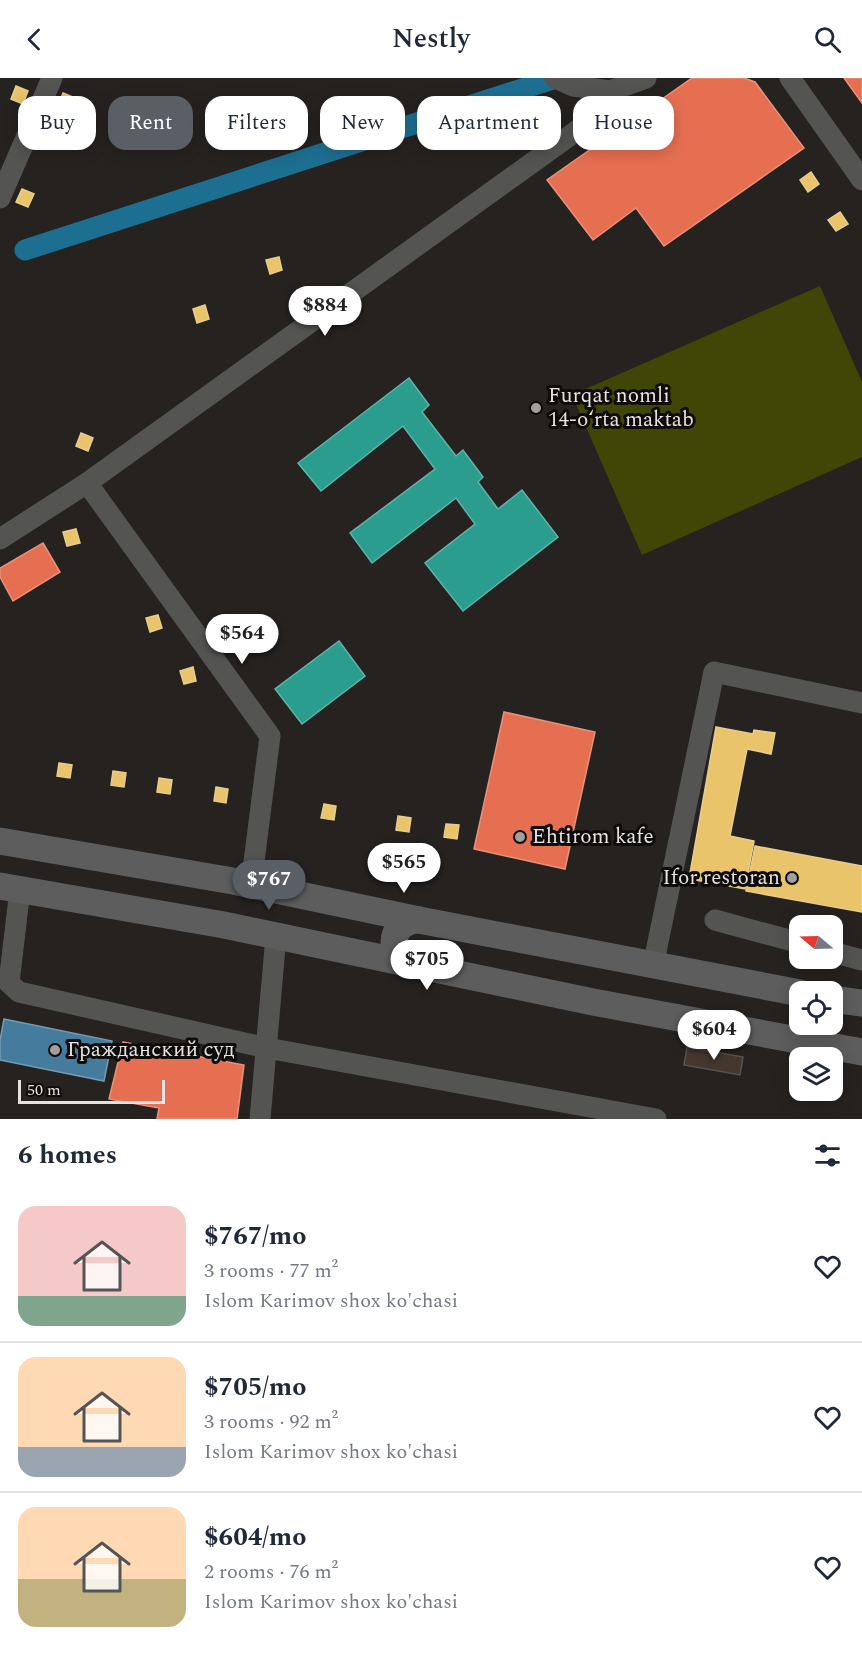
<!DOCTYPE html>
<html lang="en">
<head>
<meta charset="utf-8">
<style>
	body { margin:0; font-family:Spectral,serif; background:#f2f2f3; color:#1f2937; height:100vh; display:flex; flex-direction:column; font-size:22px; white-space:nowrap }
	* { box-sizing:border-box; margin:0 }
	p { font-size:20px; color:#747a83 }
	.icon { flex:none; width:33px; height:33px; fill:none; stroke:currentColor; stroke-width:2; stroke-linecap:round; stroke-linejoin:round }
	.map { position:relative; height:1041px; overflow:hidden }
	.side { display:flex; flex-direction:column; background:#fff; flex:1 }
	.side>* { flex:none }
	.guide { position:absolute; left:18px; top:18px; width:826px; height:54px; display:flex; gap:12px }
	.needle { width:39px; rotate:289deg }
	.controls { position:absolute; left:789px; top:837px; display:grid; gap:12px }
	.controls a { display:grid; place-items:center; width:54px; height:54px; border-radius:12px; background:#fff; box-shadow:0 3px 15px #0003; font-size:30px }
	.scale { position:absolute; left:18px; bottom:15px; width:147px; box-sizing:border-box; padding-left:6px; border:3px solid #e5e2e0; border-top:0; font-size:16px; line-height:21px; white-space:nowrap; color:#e5e2e0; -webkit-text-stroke:4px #0e0c0b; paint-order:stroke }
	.price { position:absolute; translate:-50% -51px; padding:0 14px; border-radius:21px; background:#fff; color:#222; font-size:20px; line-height:39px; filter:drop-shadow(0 2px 3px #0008) }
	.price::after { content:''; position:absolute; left:50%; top:36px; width:18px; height:14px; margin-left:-9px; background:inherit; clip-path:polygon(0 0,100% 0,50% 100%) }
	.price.on { background:#5a5e65; color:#fff }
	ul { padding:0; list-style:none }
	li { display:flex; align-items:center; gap:18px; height:150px; padding:0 18px }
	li+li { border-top:2px solid #e0e1e3 }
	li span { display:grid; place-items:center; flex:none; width:168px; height:120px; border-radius:18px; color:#555 }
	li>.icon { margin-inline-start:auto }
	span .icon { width:72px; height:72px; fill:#fffc; stroke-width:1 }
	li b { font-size:26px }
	h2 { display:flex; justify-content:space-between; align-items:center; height:72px; padding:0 18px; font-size:26px }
	.pill { padding:0 21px; border-radius:18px; background:#fff; box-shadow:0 3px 15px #0003; font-size:21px; line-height:54px }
	.pill.on { background:#5a5e65; color:#fff }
	header { display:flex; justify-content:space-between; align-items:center; height:78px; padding:0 18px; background:#fff; font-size:27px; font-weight:600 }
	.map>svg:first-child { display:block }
	.green { fill:#404706 }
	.homes { fill:#e9c46a; stroke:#e8cd8d; stroke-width:1.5 }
	.shops { fill:#e76f51; stroke:#e6927c; stroke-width:1.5 }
	.schools { fill:#2a9d8f; stroke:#62b2a7; stroke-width:1.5 }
	.public { fill:#457b9d; stroke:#759ab1; stroke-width:1.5 }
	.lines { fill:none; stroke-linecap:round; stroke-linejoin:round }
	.canal { stroke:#1d6f92; stroke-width:21 }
	.building { fill:#44372e; stroke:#565452; stroke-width:1.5 }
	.minor { stroke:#545453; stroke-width:21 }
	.major { stroke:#5c5d5c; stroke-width:27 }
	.poi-dot { fill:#a29f9d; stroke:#0e0c0b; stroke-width:2 }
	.labels { text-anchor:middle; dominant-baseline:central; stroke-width:6; stroke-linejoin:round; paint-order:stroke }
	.poi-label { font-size:21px; fill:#e5e2e0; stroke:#0e0c0b; text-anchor:start }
</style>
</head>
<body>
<header><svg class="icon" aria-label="back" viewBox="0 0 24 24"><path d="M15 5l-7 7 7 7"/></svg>Nestly<svg class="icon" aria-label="search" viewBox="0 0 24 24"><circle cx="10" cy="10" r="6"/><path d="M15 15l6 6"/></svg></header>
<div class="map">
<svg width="862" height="1041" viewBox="0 0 862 1041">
	<rect width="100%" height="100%" fill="#252220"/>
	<path class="green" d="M820,208L862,304V379L642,477L572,317Z"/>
	<g class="homes">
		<path d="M16,8L28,13L23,26L11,21Z"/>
		<path d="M63,15L75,20L70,33L58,28Z"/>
		<path d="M811,94L819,106L808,114L800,102Z"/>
		<path d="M22,111L34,116L28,129L16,124Z"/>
		<path d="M840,134L848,146L836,153L828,142Z"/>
		<path d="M279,179L282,192L270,196L266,182Z"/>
		<path d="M205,227L209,241L197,245L193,231Z"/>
		<path d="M81,355L93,360L88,373L76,368Z"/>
		<path d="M76,451L80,465L67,468L63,454Z"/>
		<path d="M158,537L162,550L150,554L146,540Z"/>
		<path d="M193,589L196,603L184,606L180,593Z"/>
		<path d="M716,649L753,656L754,652L775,655L771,676L747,671L730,758L754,763L745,811L689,801Z"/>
		<path d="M59,685L72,687L70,700L57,698Z"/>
		<path d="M113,693L126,695L124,709L111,707Z"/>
		<path d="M159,700L172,702L170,716L157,714Z"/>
		<path d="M216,709L228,711L226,725L214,723Z"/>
		<path d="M324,726L336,728L334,742L321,740Z"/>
		<path d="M398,738L411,740L409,754L396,752Z"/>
		<path d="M446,746L459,747L457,761L444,759Z"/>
		<path d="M755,768L862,788V834L746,813Z"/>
	</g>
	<g class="shops">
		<path d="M692,0H744L755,4L804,70L664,168L636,130L593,162L547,102Z"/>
		<path d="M844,0H862V25Z"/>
		<path d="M43,465L60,494L13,523L0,499V490Z"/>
		<path d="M504,634L595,654L565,791L474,771Z"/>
		<path d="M123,964L244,987L237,1041H157L159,1030L109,1021Z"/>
	</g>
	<g class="schools">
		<path d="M409,300L429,327L422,334L456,378L463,372L483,399L478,404L498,431L522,412L558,459L463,533L425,485L475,446L456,420L372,485L350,455L435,391L403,348L321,413L298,385Z"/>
		<path d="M339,563L365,598L302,646L275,611Z"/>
	</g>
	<path class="public" d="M4,941L112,963L104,1003L0,982V962Z"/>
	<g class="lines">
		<path class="canal" d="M25,172L556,0"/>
	</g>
	<path class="building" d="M687,969L743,979L740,997L684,987Z"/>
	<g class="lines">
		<g class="minor">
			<path d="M555,0L573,8L610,13L646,0"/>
			<path d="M790,0L862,102"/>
			<path d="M0,120L52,0"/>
			<path d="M87,405L270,658L251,807"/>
			<path d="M0,461L87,405L586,46L610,13"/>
			<path d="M20,811L9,905L19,914L267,970L656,1041"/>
			<path d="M715,842L800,865"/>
			<path d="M832,874L862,882"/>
			<path d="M653,888L714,594L862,625"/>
			<path d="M260,1041L276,858"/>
		</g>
		<g class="major">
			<path d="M0,763L233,803L419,842L800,915"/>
			<path d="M0,808L224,847L593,924L862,974"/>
			<path d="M409,886C385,873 391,843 419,842"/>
			<path d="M832,921L862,925"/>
		</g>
	</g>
	<g class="poi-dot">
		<circle cx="536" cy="330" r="6"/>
		<circle cx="520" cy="759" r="6"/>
		<circle cx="792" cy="800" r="6"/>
		<circle cx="55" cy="972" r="6"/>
	</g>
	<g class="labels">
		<g class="poi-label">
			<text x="548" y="318">Furqat nomli<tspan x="548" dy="24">14-oʻrta maktab</tspan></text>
			<text x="532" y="759">Ehtirom kafe</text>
			<text x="780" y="800" text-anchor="end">Ifor restoran</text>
			<text x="67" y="972">Гражданский суд</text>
		</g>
	</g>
</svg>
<div class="controls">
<a><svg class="needle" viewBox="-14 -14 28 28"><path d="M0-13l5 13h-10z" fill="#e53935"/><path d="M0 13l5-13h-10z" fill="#747a83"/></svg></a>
<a><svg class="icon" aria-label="locate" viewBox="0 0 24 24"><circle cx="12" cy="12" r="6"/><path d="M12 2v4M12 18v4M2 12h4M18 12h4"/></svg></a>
<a><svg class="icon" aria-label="layers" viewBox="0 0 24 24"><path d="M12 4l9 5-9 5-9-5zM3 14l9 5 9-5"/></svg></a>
</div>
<div class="scale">50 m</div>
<b class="price" style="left:325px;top:259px">$884</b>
<b class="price" style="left:242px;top:587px">$564</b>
<b class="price" style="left:404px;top:816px">$565</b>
<b class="price on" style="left:269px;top:833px">$767</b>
<b class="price" style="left:427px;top:913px">$705</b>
<b class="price" style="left:714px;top:983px">$604</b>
<div class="guide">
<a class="pill">Buy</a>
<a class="pill on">Rent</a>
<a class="pill">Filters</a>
<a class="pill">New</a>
<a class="pill">Apartment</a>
<a class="pill">House</a>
</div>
</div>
<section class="side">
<h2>6 homes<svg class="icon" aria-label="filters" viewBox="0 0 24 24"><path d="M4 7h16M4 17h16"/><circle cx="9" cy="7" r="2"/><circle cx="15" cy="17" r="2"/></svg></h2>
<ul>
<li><span style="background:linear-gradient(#f6c9c9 75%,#7fa58c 0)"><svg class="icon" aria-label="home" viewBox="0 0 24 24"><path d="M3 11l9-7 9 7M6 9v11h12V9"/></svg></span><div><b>$767/mo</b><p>3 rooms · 77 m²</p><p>Islom Karimov shox ko'chasi</p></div><svg class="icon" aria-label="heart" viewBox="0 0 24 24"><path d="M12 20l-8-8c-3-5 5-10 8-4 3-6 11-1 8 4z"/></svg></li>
<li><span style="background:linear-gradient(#ffd9b3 75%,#9aa5b1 0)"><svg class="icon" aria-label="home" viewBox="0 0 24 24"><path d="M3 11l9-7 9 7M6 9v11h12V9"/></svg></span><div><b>$705/mo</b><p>3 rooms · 92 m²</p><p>Islom Karimov shox ko'chasi</p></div><svg class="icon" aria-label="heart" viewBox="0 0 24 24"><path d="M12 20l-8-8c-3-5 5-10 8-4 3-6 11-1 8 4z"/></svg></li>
<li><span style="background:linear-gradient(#ffd9b3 60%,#c2b280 0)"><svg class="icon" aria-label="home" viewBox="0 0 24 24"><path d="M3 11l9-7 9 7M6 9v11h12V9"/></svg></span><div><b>$604/mo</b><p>2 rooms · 76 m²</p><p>Islom Karimov shox ko'chasi</p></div><svg class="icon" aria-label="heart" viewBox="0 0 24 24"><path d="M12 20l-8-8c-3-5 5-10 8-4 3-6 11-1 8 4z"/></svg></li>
</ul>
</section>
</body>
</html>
